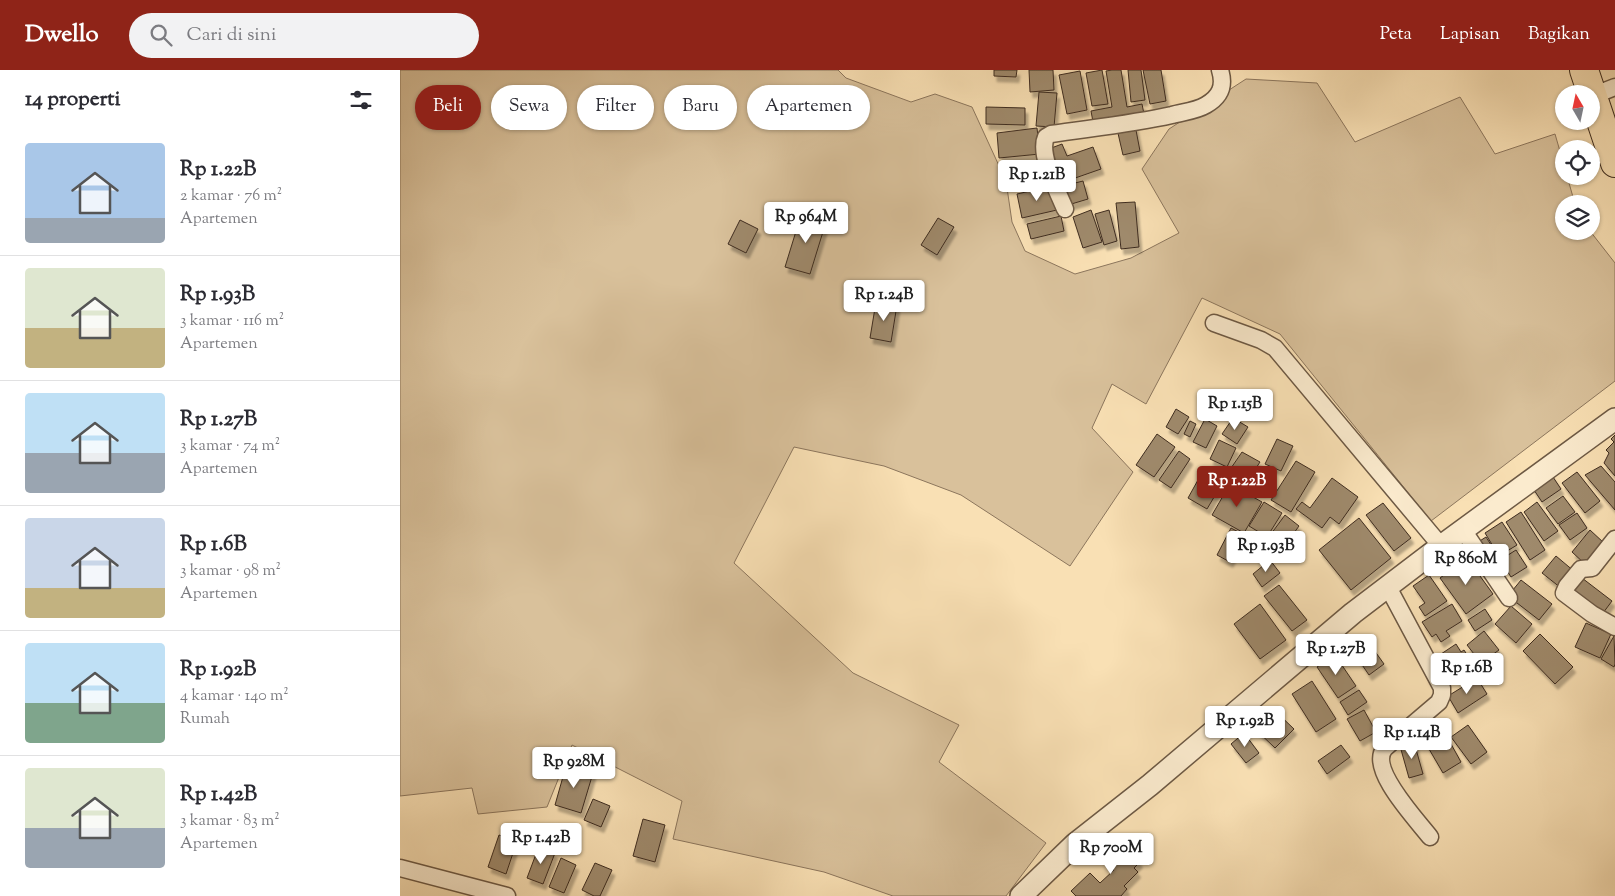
<!DOCTYPE html>
<html lang="id">
<head>
<meta charset="utf-8">
<style>
	body { margin:0; font-family:"Sorts Mill Goudy",serif; background:#f2f2f3; color:#2b2b33; height:100vh; display:flex; flex-direction:column; font-size:19px; white-space:nowrap }
	* { box-sizing:border-box; margin:0 }
	p { font-size:16px; color:#7c7c81 }
	.icon { flex:none; width:28px; height:28px; fill:none; stroke:currentColor; stroke-width:2; stroke-linecap:round; stroke-linejoin:round }
	.map { position:relative; flex:1; overflow:hidden }
	.sheet { display:flex; flex-direction:column; background:#fff; width:400px }
	.sheet>* { flex:none }
	.banner { position:absolute; left:15px; top:15px; width:475px; height:45px; display:flex; gap:10px }
	.needle { width:32px; rotate:351deg }
	.fabs { position:absolute; left:1155px; top:15px; display:grid; gap:10px }
	.fabs a { display:grid; place-items:center; width:45px; height:45px; border-radius:50%; background:#fff; box-shadow:0 1px 4px #0004; font-size:25px }
	.price { position:absolute; translate:-50% -42px; padding:0 11px; border-radius:5px; background:#fff; color:#222; font-size:16px; line-height:32px; filter:drop-shadow(0 1px 2px #0008) }
	.price::after { content:''; position:absolute; left:50%; top:30px; width:15px; height:11px; margin-left:-8px; background:inherit; clip-path:polygon(0 0,100% 0,50% 100%) }
	.price.selected { background:#8f2418; color:#fff }
	ul { padding:0; list-style:none }
	li { display:flex; align-items:center; gap:15px; height:125px; padding:0 25px }
	li+li { border-top:1px solid #e1e1e2 }
	li span { display:grid; place-items:center; flex:none; width:140px; height:100px; border-radius:5px; color:#555 }
	li>.icon { margin-inline-start:auto }
	span .icon { width:60px; height:60px; fill:#fffc; stroke-width:1 }
	li b { font-size:21px }
	h2 { display:flex; justify-content:space-between; align-items:center; height:60px; padding:0 25px; font-size:21px }
	.chip { padding:0 18px; border-radius:22px; background:#fff; box-shadow:0 1px 4px #0004; font-size:18px; line-height:45px }
	.chip.selected { background:#8f2418; color:#fff }
	header { display:flex; align-items:center; gap:30px; box-sizing:border-box; height:70px; padding:0 25px; background:#8f2418; color:#fff }
	header strong { font-size:24px }
	nav { display:flex; gap:28px; margin-inline-start:auto; font-size:18px }
	.search { width:350px; height:45px; background:#f2f2f3; display:flex; align-items:center; gap:12px; box-sizing:border-box; padding:0 18px; border-radius:28px; color:#7c7c81; font-size:19px }
	main { display:flex; flex:1; min-height:0 }
	.map>svg:first-child { display:block }
	.green { fill:#d9c19b; stroke:#8c765d }
	.building { fill:#9f8a6c; stroke:#3e2c1f; filter:url(#shadow) }
	.lines { fill:none; stroke-linecap:round; stroke-linejoin:round }
	.minor-casing { stroke:#6d5944; stroke-width:19 }
	.tertiary-casing { stroke:#6d5944; stroke-width:24 }
	.trunk-casing { stroke:#3e2c1f; stroke-width:30 }
	.minor { stroke:#fbebce; stroke-width:16 }
	.tertiary { stroke:#fbebce; stroke-width:21 }
	.trunk { stroke:#f9e0b4; stroke-width:28 }
</style>
</head>
<body>
<header>
<strong>Dwello</strong>
<div class="search"><svg class="icon" aria-label="search" viewBox="0 0 24 24"><circle cx="10" cy="10" r="6"/><path d="M15 15l6 6"/></svg>Cari di sini</div>
<nav><a>Peta</a><a>Lapisan</a><a>Bagikan</a></nav>
</header>
<main>
<section class="sheet">
<h2>14 properti<svg class="icon" aria-label="filters" viewBox="0 0 24 24"><path d="M4 7h16M4 17h16"/><circle cx="9" cy="7" r="2"/><circle cx="15" cy="17" r="2"/></svg></h2>
<ul>
<li><span style="background:linear-gradient(#a9c7e8 75%,#9aa5b1 0)"><svg class="icon" aria-label="home" viewBox="0 0 24 24"><path d="M3 11l9-7 9 7M6 9v11h12V9"/></svg></span><div><b>Rp 1.22B</b><p>2 kamar · 76 m²</p><p>Apartemen</p></div></li>
<li><span style="background:linear-gradient(#dfe7d0 60%,#c2b280 0)"><svg class="icon" aria-label="home" viewBox="0 0 24 24"><path d="M3 11l9-7 9 7M6 9v11h12V9"/></svg></span><div><b>Rp 1.93B</b><p>3 kamar · 116 m²</p><p>Apartemen</p></div></li>
<li><span style="background:linear-gradient(#bfe0f5 60%,#9aa5b1 0)"><svg class="icon" aria-label="home" viewBox="0 0 24 24"><path d="M3 11l9-7 9 7M6 9v11h12V9"/></svg></span><div><b>Rp 1.27B</b><p>3 kamar · 74 m²</p><p>Apartemen</p></div></li>
<li><span style="background:linear-gradient(#c9d6e8 70%,#c2b280 0)"><svg class="icon" aria-label="home" viewBox="0 0 24 24"><path d="M3 11l9-7 9 7M6 9v11h12V9"/></svg></span><div><b>Rp 1.6B</b><p>3 kamar · 98 m²</p><p>Apartemen</p></div></li>
<li><span style="background:linear-gradient(#bfe0f5 60%,#7fa58c 0)"><svg class="icon" aria-label="home" viewBox="0 0 24 24"><path d="M3 11l9-7 9 7M6 9v11h12V9"/></svg></span><div><b>Rp 1.92B</b><p>4 kamar · 140 m²</p><p>Rumah</p></div></li>
<li><span style="background:linear-gradient(#dfe7d0 60%,#9aa5b1 0)"><svg class="icon" aria-label="home" viewBox="0 0 24 24"><path d="M3 11l9-7 9 7M6 9v11h12V9"/></svg></span><div><b>Rp 1.42B</b><p>3 kamar · 83 m²</p><p>Apartemen</p></div></li>
</ul>
</section>
<div class="map">
<svg width="1215" height="826" viewBox="0 0 1215 826">
	<defs>
		<filter id="shadow"><feDropShadow dx="3" dy="5.5" stdDeviation="1" flood-color="#0004"/></filter>
	</defs>
	<rect width="100%" height="100%" fill="#f9e0b4"/>
	<filter id="stains"><feTurbulence type="fractalNoise" baseFrequency=".004" numOctaves="4"/><feColorMatrix values="0 0 0 0 .2 0 0 0 0 .09 0 0 0 0 .02 0 0 0 .5 -.17"/></filter>
	<radialGradient id="worn" r=".72"><stop offset=".6" stop-color="#630" stop-opacity="0"/><stop offset="1" stop-color="#630" stop-opacity=".3"/></radialGradient>
	<path class="green" d="M0,0H438L446,8L511,32L535,24L572,37L606,111L612,152L625,181L675,204L731,188L779,163L742,99L769,59L846,9L917,13L955,72L1060,27L1095,84L1155,64L1164,95V106H1167L1175,134H1164V161H1190L1215,193V311L1031,451L880,264L802,228L746,334L712,314L692,358L733,402L670,496L561,425L484,396L394,377L334,493L453,603L559,655L539,692L646,773L606,826H493L424,802L273,769L282,731L172,675L147,737L78,744L72,718L0,726Z"/>
	<g class="building">
		<path d="M594,0H617L616,7L594,6Z"/>
		<path d="M629,0H653L654,20L630,22Z"/>
		<path d="M702,0L708,34L692,36L686,3Z"/>
		<path d="M712,0H721L727,37L742,34L744,44L693,52L691,41L712,37L706,1Z"/>
		<path d="M728,0H741L745,30L731,32Z"/>
		<path d="M743,0H761L766,31L750,34Z"/>
		<path d="M680,1L687,40L667,44L659,5Z"/>
		<path d="M639,22L657,23L654,57L636,56Z"/>
		<path d="M586,37L625,38V55L586,54Z"/>
		<path d="M735,55L740,81L723,85L717,59Z"/>
		<path d="M637,58L640,84L599,88L597,63Z"/>
		<path d="M662,74L667,86L693,77L701,99L658,114L646,80Z"/>
		<path d="M683,111L688,129L668,135L663,116Z"/>
		<path d="M652,116L657,140L622,148L617,124Z"/>
		<path d="M735,132L739,177L721,179L716,133Z"/>
		<path d="M691,140L702,172L683,178L673,147Z"/>
		<path d="M709,140L717,171L704,175L695,144Z"/>
		<path d="M401,145L426,152L410,204L385,197Z"/>
		<path d="M661,146L664,161L631,169L627,154Z"/>
		<path d="M538,148L554,157L537,185L521,175Z"/>
		<path d="M340,150L358,159L346,183L328,174Z"/>
		<path d="M476,232L497,235L491,272L470,268Z"/>
		<path d="M776,339L789,347L778,364L766,357Z"/>
		<path d="M833,348L848,357L837,374L822,364Z"/>
		<path d="M805,349L817,356L806,378L793,372Z"/>
		<path d="M790,351L796,354L790,367L784,364Z"/>
		<path d="M757,364L775,377L754,407L736,395Z"/>
		<path d="M1215,365V406L1204,393L1209,383L1206,380L1214,372L1211,369Z"/>
		<path d="M877,369L893,376L881,401L865,394Z"/>
		<path d="M819,370L836,378L827,397L810,389Z"/>
		<path d="M779,381L790,389L771,418L759,410Z"/>
		<path d="M842,382L860,392L847,412L829,401Z"/>
		<path d="M896,391L915,402L891,442L871,430Z"/>
		<path d="M1201,396L1215,412V440L1185,405Z"/>
		<path d="M803,401L823,412L807,439L788,428Z"/>
		<path d="M1149,401L1161,419L1142,432L1130,414Z"/>
		<path d="M1177,402L1200,431L1185,443L1162,413Z"/>
		<path d="M856,406L866,410L862,421L852,417Z"/>
		<path d="M932,408L958,427L939,454L930,447L922,458L896,439L902,432L910,438Z"/>
		<path d="M830,414L862,432L844,463L812,445Z"/>
		<path d="M1163,426L1175,442L1158,454L1146,438Z"/>
		<path d="M864,432L882,443L867,467L849,456Z"/>
		<path d="M1137,432L1158,461L1144,471L1124,442Z"/>
		<path d="M983,433L1011,468L994,481L966,445Z"/>
		<path d="M1121,442L1145,480L1130,490L1106,452Z"/>
		<path d="M1177,443L1187,458L1170,470L1159,455Z"/>
		<path d="M885,445L899,456L886,474L871,464Z"/>
		<path d="M959,448L991,488L951,520L919,480Z"/>
		<path d="M1102,452L1117,475L1099,486L1085,463Z"/>
		<path d="M831,458L844,465L830,492L817,485Z"/>
		<path d="M1190,460L1204,473L1185,494L1172,482Z"/>
		<path d="M1086,467L1095,481L1085,488L1075,474Z"/>
		<path d="M1116,480L1127,497L1111,507L1100,490Z"/>
		<path d="M1156,486L1175,502L1161,518L1142,503Z"/>
		<path d="M1067,488L1093,524L1066,544L1040,508Z"/>
		<path d="M870,490L880,503L862,517L853,504Z"/>
		<path d="M1029,505L1047,531L1025,546L1019,537L1025,533L1013,516Z"/>
		<path d="M1182,508L1212,531L1200,547L1170,524Z"/>
		<path d="M1121,510L1152,534L1139,550L1108,526Z"/>
		<path d="M879,515L907,550L892,561L864,526Z"/>
		<path d="M860,534L886,570L860,589L834,554Z"/>
		<path d="M1052,534L1062,551L1046,561L1050,566L1041,572L1036,564L1032,567L1022,552Z"/>
		<path d="M1111,536L1132,554L1116,573L1095,554Z"/>
		<path d="M1085,539L1092,550L1075,561L1068,550Z"/>
		<path d="M1186,553L1211,564L1200,588L1175,577Z"/>
		<path d="M1084,561L1099,580L1081,593L1067,575Z"/>
		<path d="M1140,564L1173,597L1155,614L1123,581Z"/>
		<path d="M1214,566L1215,594L1214,597L1201,589Z"/>
		<path d="M969,573L984,594L969,605L954,583Z"/>
		<path d="M1056,574L1061,582L1064,580L1073,594L1056,606L1041,584Z"/>
		<path d="M935,585L956,616L938,628L917,597Z"/>
		<path d="M1077,608L1087,624L1058,643L1048,626Z"/>
		<path d="M912,611L936,649L916,662L892,624Z"/>
		<path d="M959,620L967,632L948,645L940,632Z"/>
		<path d="M871,637L894,659L875,678L853,657Z"/>
		<path d="M964,640L976,662L960,671L947,649Z"/>
		<path d="M1068,655L1087,682L1071,694L1051,667Z"/>
		<path d="M1041,656L1061,692L1043,703L1022,667Z"/>
		<path d="M844,663L859,683L846,693L831,674Z"/>
		<path d="M1014,672L1023,704L1009,708L1000,676Z"/>
		<path d="M941,675L950,687L927,704L918,691Z"/>
		<path d="M166,696L193,703L181,743L155,735Z"/>
		<path d="M193,729L210,736L201,757L184,750Z"/>
		<path d="M243,749L265,755L255,792L233,786Z"/>
		<path d="M99,765L117,771L106,804L88,797Z"/>
		<path d="M719,771L740,792L734,798L738,802L724,816L727,819L721,826H676L671,821L690,803L700,813L714,800L704,791L712,783L709,780Z"/>
		<path d="M139,776L155,783L143,814L127,808Z"/>
		<path d="M161,788L176,795L164,823L149,817Z"/>
		<path d="M195,793L212,800L200,826H194L182,820Z"/>
	</g>
	<g class="lines">
		<defs>
			<g id="minor">
				<path d="M1192,26L1215,17"/>
				<path d="M665,139C658,122 638,84 646,67L651,64C691,58 732,54 772,45C783,42 796,41 806,35C820,27 825,16 820,0"/>
				<path d="M814,253L861,270L875,278L1041,476"/>
				<path d="M1063,460L1109,528"/>
				<path d="M1215,469L1192,498L1181,499L1167,516L1164,523L1192,544L1215,557"/>
				<path d="M988,517L1042,618V625L1039,632L985,678C967,698 1017,750 1030,767"/>
				<path d="M0,798L107,826"/>
			</g>
			<path id="tertiary" d="M621,826L675,774L750,715L953,543L1041,476L1215,349"/>
			<path id="trunk" d="M1184,0L1215,93"/>
		</defs>
		<use href="#minor" class="minor-casing"/>
		<use href="#tertiary" class="tertiary-casing"/>
		<use href="#trunk" class="trunk-casing"/>
		<use href="#minor" class="minor"/>
		<use href="#tertiary" class="tertiary"/>
		<use href="#trunk" class="trunk"/>
	</g>
	<rect width="100%" height="100%" filter="url(#stains)"/>
	<rect width="100%" height="100%" fill="url(#worn)"/>
</svg>
<div class="fabs">
<a><svg class="needle" viewBox="-14 -14 28 28"><path d="M0-13l5 13h-10z" fill="#e53935"/><path d="M0 13l5-13h-10z" fill="#7c7c81"/></svg></a>
<a><svg class="icon" aria-label="locate" viewBox="0 0 24 24"><circle cx="12" cy="12" r="6"/><path d="M12 2v4M12 18v4M2 12h4M18 12h4"/></svg></a>
<a><svg class="icon" aria-label="layers" viewBox="0 0 24 24"><path d="M12 4l9 5-9 5-9-5zM3 14l9 5 9-5"/></svg></a>
</div>
<b class="price" style="left:637px;top:132px">Rp 1.21B</b>
<b class="price" style="left:406px;top:174px">Rp 964M</b>
<b class="price" style="left:484px;top:252px">Rp 1.24B</b>
<b class="price" style="left:835px;top:361px">Rp 1.15B</b>
<b class="price selected" style="left:837px;top:438px">Rp 1.22B</b>
<b class="price" style="left:866px;top:503px">Rp 1.93B</b>
<b class="price" style="left:1066px;top:516px">Rp 860M</b>
<b class="price" style="left:936px;top:606px">Rp 1.27B</b>
<b class="price" style="left:1067px;top:625px">Rp 1.6B</b>
<b class="price" style="left:845px;top:678px">Rp 1.92B</b>
<b class="price" style="left:1012px;top:690px">Rp 1.14B</b>
<b class="price" style="left:174px;top:719px">Rp 928M</b>
<b class="price" style="left:141px;top:795px">Rp 1.42B</b>
<b class="price" style="left:711px;top:805px">Rp 700M</b>
<div class="banner">
<a class="chip selected">Beli</a>
<a class="chip">Sewa</a>
<a class="chip">Filter</a>
<a class="chip">Baru</a>
<a class="chip">Apartemen</a>
</div>
</div>
</main>
</body>
</html>
